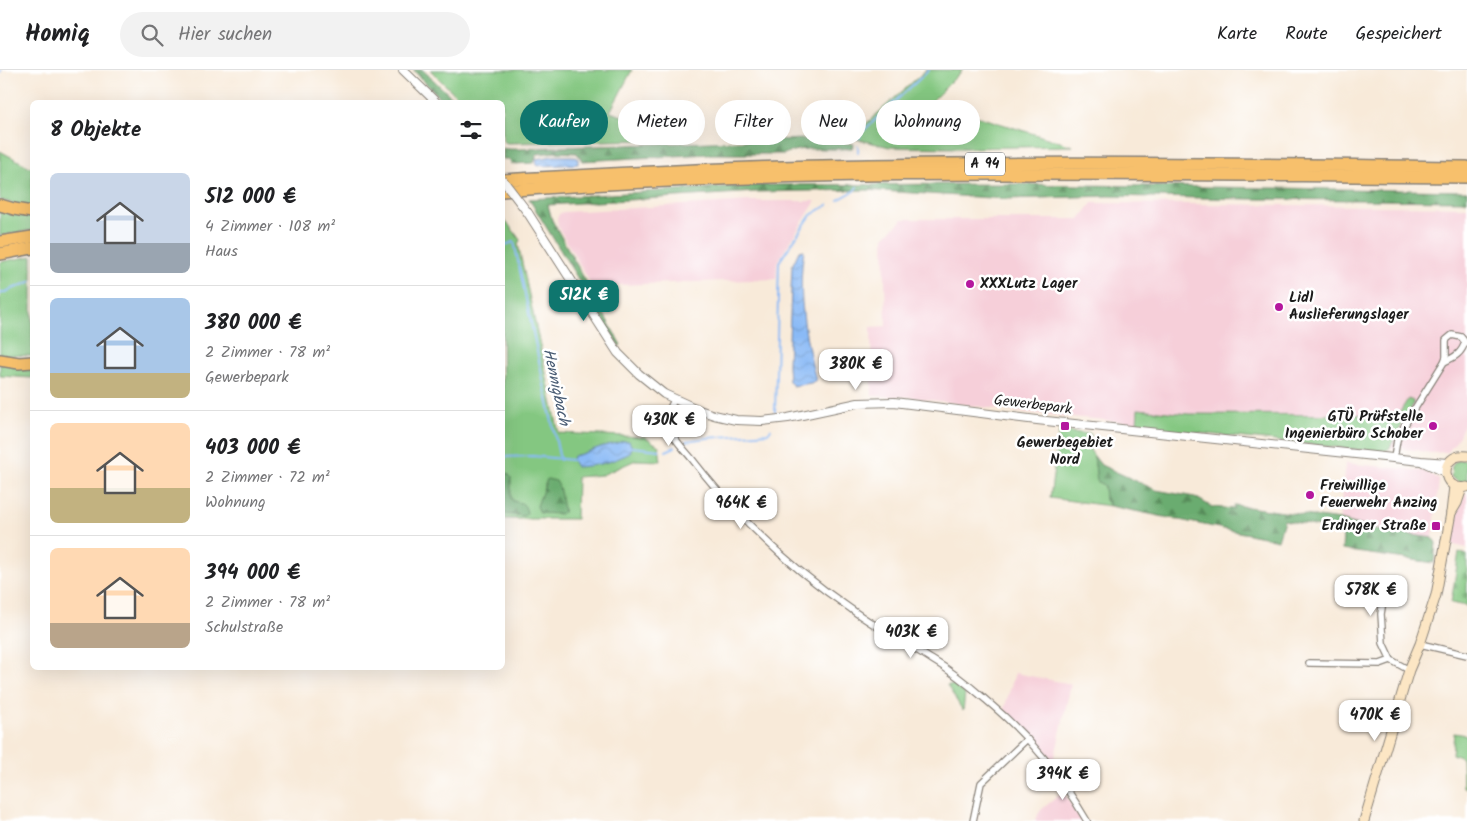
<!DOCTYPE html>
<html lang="de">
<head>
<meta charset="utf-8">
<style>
	body { margin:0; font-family:Kalam,sans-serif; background:#f2f2f2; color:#202124; height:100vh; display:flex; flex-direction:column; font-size:19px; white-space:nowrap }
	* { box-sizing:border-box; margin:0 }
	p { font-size:16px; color:#757577 }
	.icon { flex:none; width:28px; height:28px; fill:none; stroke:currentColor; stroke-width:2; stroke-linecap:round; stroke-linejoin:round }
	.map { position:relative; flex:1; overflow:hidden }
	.details { position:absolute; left:30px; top:30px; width:475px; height:570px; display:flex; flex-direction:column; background:#fff; border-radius:8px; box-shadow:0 5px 20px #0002 }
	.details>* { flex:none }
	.top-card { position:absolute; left:520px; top:30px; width:475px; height:45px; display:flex; gap:10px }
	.price { position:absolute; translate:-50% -42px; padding:0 11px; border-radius:10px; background:#fff; color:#222; font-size:16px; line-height:32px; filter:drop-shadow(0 1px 2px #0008) }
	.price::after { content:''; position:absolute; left:50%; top:30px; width:15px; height:11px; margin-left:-8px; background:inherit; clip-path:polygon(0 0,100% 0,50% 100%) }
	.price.active { background:#0f766e; color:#fff }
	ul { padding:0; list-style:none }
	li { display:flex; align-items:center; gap:15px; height:125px; padding:0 20px }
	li+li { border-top:1px solid #e0e0e0 }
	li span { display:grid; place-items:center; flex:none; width:140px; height:100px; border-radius:8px; color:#555 }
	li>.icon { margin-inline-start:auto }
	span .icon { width:60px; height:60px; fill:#fffc; stroke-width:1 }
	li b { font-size:21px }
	h2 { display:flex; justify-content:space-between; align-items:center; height:60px; padding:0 20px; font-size:21px }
	.tag { padding:0 18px; border-radius:22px; background:#fff; box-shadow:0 5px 20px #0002; font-size:18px; line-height:45px }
	.tag.active { background:#0f766e; color:#fff }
	header { display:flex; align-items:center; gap:30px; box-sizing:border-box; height:70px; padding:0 25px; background:#fff; border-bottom:1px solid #e0e0e0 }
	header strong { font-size:24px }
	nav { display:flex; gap:28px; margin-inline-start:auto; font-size:18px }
	.search { width:350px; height:45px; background:#f2f2f2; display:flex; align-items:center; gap:12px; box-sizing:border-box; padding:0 18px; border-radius:28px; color:#757577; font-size:19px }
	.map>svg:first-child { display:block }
	.built { fill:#f6cfd9 }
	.grass { fill:#84c781; stroke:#50724e }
	.forest { fill:url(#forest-firs); stroke:#446446 }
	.cemetery { fill:url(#cemetery-stones); stroke:#50724e }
	.water { fill:url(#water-waves); stroke:#536b89 }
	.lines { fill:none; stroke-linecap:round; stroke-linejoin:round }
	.stream { stroke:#8abaf6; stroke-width:2 }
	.minor-casing { stroke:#8a837a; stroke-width:8 }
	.tertiary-casing { stroke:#8a837a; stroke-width:10 }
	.secondary-casing { stroke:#8a837a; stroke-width:11 }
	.motorway-casing { stroke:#8a837a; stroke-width:14 }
	.minor { stroke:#fff; stroke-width:5.5 }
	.tertiary { stroke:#fff; stroke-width:8 }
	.secondary { stroke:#fce6c4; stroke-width:9 }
	.motorway { stroke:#f7c06c; stroke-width:11 }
	.tertiary-bridge-casing { stroke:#8a837a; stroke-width:10; stroke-linecap:butt }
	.tertiary-bridge { stroke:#fff; stroke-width:8 }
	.poi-dot { fill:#b5179e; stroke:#fff; stroke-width:2 }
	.labels { text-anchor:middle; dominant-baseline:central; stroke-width:5; stroke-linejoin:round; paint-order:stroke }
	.shield { fill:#fff; stroke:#606060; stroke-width:1 }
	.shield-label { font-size:14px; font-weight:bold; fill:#1c1c1c }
	.poi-label { font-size:15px; font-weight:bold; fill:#1c1c1c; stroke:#fff; text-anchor:start }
	.street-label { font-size:15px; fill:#1c1c1c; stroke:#fff }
	.water-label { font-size:16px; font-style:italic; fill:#485b73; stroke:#fff }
</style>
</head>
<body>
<header>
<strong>Homiq</strong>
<div class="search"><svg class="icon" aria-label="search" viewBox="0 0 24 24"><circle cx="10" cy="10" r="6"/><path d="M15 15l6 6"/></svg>Hier suchen</div>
<nav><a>Karte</a><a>Route</a><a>Gespeichert</a></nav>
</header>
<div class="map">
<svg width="1467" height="751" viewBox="0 0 1467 751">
	<defs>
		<pattern id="forest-firs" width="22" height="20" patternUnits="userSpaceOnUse" patternTransform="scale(1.25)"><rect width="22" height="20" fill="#6bac6f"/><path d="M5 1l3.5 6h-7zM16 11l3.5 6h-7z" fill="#578b5a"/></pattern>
		<pattern id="cemetery-stones" width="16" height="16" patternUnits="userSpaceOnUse" patternTransform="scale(1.25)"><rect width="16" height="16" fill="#84c781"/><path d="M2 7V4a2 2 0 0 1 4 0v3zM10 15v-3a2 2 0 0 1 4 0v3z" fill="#71aa6f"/></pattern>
		<pattern id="water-waves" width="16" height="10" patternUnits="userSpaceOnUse" patternTransform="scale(1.25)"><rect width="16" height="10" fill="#8abaf6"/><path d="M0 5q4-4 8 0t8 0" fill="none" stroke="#769fd2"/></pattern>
	</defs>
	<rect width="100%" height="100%" fill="#fff"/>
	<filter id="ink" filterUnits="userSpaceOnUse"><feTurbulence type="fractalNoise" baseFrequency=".02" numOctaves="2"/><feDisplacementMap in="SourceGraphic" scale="10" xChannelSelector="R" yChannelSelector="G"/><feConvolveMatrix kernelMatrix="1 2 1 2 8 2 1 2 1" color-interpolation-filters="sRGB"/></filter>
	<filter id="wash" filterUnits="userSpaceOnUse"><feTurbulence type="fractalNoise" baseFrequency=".0096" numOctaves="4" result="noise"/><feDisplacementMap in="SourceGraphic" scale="20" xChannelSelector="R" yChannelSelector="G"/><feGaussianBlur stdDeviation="1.12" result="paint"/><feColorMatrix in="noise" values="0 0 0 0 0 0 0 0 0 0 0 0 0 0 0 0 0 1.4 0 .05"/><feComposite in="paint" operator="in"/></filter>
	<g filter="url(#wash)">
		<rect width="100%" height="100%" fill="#f8ead9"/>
		<g class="built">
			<path d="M751,131H816L777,192L776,209L592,216L558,157L557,149L559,144L563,142L583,141Z"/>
			<path d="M1092,133L1467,137V348L1457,370L1448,382L1430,383L1416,380L1011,341L909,327L872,326L871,257L886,256L884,167L903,149H1080Z"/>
			<path d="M1346,393L1424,401L1434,406L1439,410L1433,468L1383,461L1340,450Z"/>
			<path d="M1467,423V478L1450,474L1459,439L1465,424Z"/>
			<path d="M1015,603L1071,614L1054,691L1004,639Z"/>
			<path d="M1063,722L1082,751H1034L1041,740Z"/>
		</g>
		<g class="grass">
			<path d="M430,0H632L610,42L693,69L507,73L503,71L502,32H463Z"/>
			<path d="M926,0H963L931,32L1073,76L963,78L890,77L852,68L868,52Z"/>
			<path d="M0,81L32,98V138L0,130Z"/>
			<path d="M0,139L32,145V160L0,166Z"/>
			<path d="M502,148L510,156L520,170L518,174L559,363L645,367L659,376L661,391L636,390L602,405L577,407L576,449H503Z"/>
			<path d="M32,186V286L3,285L0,284V192Z"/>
			<path d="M0,294L32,297V308L0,306Z"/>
			<path d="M1408,329L1413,331V335L1389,379L1382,382L1140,357L1137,354L1138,339L1189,344L1398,345Z"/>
			<path d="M1059,361L1091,364L1090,380L1094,386L1097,411L1104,416L1105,430L1110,436L1050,428Z"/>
			<path d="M1457,390H1467V413H1460L1451,407L1452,396Z"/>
			<path d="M947,615H954L965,624L963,641Z"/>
			<path d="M1454,663L1467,665V718L1463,717L1462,688L1452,684Z"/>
		</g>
		<g class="forest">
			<path d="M413,0H423L457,32H444Z"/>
			<path d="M807,69L854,74L852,78C831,81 802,75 784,84H708L582,91L577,83L556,82L537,84L534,93L512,94L508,89H503V78C510,81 547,77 559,77C642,75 724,71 807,69Z"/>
			<path d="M1016,114L1467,121V131L1249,129L1109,126L1006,129L865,120L757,122L548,135L552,150L621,275L619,276L529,129L756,115Z"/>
			<path d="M1094,386L1101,395L1156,420L1195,427L1212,437L1234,439V435L1340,450L1383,461L1433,468L1436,473L1434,493L1342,480L1343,462L1284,450L1278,470L1110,436L1105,430L1104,416L1097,411Z"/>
			<path d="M503,399L511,407V427L513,431C522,433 525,433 527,443L524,446L503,444Z"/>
			<path d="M547,409L556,411C562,419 560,431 564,441L561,444L540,443L537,436Z"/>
		</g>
		<path class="cemetery" d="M1459,482L1467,485V536L1451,533Z"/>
		<g class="water">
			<path d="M553,86H572L578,88V94L545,96L537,95L536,89Z"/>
			<path d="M804,180C797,223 805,268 816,310L811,313L793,316L789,311L788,295L792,196L799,181Z"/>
			<path d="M623,371H629L632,377L630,383C613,392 596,396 576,397L572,390L573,386C584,384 593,379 604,376C610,374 616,374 623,371Z"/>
		</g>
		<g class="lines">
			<g class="stream">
				<path d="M0,3L1,0"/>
				<path d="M859,68L862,62L929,0"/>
				<path d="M858,76V83"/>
				<path d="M838,130L854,121L857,117"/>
				<path d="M502,176L514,172L560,390"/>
				<path d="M0,224L32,211"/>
				<path d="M775,342L779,192L811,145L828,135"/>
				<path d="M686,371L707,368L768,363L771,359"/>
				<path d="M632,377L660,380"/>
				<path d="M666,381L675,377"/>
				<path d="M502,387L533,386L572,390"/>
			</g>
		</g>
	</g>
	<g filter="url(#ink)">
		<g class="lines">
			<defs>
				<g id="minor">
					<path d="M674,330C670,338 666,345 669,355C672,368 684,379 692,389C736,446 791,498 851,539C876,558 905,572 931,589C950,600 969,615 986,630C1029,666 1059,703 1087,751"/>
					<path d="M1394,388L1397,370L1407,351L1444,292L1446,287V270L1452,265L1461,267L1465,272C1462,283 1455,287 1444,292"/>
					<path d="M1343,514L1364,515L1385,519L1381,544L1383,573L1391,590L1409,600"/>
					<path d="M1420,574L1467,585"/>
					<path d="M1309,593L1380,594L1391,590"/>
					<path d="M973,751L981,713L1027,669"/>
				</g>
				<g id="tertiary">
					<path d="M403,0L436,32"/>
					<path d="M528,143L618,283L639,304L664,324L699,340L714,345L736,350L762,351L788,348L858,333L894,332L1037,350L1421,391L1448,393"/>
					<path d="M1423,392L1445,402"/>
				</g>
				<g id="secondary">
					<path d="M1467,386C1438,382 1440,423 1467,417"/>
					<path d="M1451,443L1457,433L1462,418"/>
					<path d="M1364,751L1409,600L1420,574L1436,525L1451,443L1454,416"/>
				</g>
				<g id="motorway">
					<path d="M502,110C609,104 715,98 822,96C1037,91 1252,94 1467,97"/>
					<path d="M502,121C823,96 1146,105 1467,107"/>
					<path d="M0,135L14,139L32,142"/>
					<path d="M0,172L32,167"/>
					<path d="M0,184L32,178"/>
					<path d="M0,290L19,293L32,292"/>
				</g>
			</defs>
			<use href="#minor" class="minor-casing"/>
			<use href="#tertiary" class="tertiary-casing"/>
			<use href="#secondary" class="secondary-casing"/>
			<use href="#motorway" class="motorway-casing"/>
			<use href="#minor" class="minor"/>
			<use href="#tertiary" class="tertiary"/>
			<use href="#secondary" class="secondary"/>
			<use href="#motorway" class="motorway"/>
			<defs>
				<path id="tertiary-bridge" d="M502,109L528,143"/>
			</defs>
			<use href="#tertiary-bridge" class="tertiary-bridge-casing"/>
			<use href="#tertiary-bridge" class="tertiary-bridge"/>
		</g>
	</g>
	<g class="poi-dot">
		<circle cx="970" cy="214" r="5"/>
		<circle cx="1279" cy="237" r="5"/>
		<rect x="1060" y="351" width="10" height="10" rx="2.5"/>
		<circle cx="1433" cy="356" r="5"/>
		<circle cx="1310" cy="425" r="5"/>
		<rect x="1431" y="451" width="10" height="10" rx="2.5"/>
	</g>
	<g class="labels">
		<rect class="shield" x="965" y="82.5" width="40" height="23" rx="4"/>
		<g class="shield-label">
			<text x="985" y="94">A 94</text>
		</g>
		<g class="poi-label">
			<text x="980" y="214">XXXLutz Lager</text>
			<text x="1289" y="228">Lidl<tspan x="1289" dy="17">Auslieferungslager</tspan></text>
			<text x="1423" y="347" text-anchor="end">GTÜ Prüfstelle<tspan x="1423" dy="17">Ingenierbüro Schober</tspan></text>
			<text x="1065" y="373" text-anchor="middle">Gewerbegebiet<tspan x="1065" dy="17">Nord</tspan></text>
			<text x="1320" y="416">Freiwillige<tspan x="1320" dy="17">Feuerwehr Anzing</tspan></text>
			<text x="1426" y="456" text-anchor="end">Erdinger Straße</text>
		</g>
		<g class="street-label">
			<text transform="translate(1033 335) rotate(7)">Gewerbepark</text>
		</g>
		<g class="water-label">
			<text transform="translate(556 317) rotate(78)">Hennigbach</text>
		</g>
	</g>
</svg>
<b class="price active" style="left:584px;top:252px">512K €</b>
<b class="price" style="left:856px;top:321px">380K €</b>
<b class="price" style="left:669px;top:377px">430K €</b>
<b class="price" style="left:741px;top:460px">964K €</b>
<b class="price" style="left:1371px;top:547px">578K €</b>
<b class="price" style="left:911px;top:589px">403K €</b>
<b class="price" style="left:1375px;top:672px">470K €</b>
<b class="price" style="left:1063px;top:731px">394K €</b>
<div class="top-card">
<a class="tag active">Kaufen</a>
<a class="tag">Mieten</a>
<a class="tag">Filter</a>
<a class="tag">Neu</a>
<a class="tag">Wohnung</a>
</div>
<section class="details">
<h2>8 Objekte<svg class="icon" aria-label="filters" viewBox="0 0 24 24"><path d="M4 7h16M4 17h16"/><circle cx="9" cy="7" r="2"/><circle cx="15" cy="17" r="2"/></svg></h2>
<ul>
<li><span style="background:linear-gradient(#c9d6e8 70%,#9aa5b1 0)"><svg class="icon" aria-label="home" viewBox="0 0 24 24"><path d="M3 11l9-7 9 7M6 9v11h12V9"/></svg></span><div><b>512 000 €</b><p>4 Zimmer · 108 m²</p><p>Haus</p></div></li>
<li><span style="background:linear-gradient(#a9c7e8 75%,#c2b280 0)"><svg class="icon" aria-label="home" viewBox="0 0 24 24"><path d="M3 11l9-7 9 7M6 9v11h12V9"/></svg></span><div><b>380 000 €</b><p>2 Zimmer · 78 m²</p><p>Gewerbepark</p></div></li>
<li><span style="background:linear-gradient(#ffd9b3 65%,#c2b280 0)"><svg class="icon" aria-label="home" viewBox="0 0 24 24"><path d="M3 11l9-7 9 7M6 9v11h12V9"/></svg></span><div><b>403 000 €</b><p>2 Zimmer · 72 m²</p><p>Wohnung</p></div></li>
<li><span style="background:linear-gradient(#ffd9b3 75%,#b9a48a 0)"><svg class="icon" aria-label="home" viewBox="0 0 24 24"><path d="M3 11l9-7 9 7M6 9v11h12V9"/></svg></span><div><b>394 000 €</b><p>2 Zimmer · 78 m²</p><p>Schulstraße</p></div></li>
</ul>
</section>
</div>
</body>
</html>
